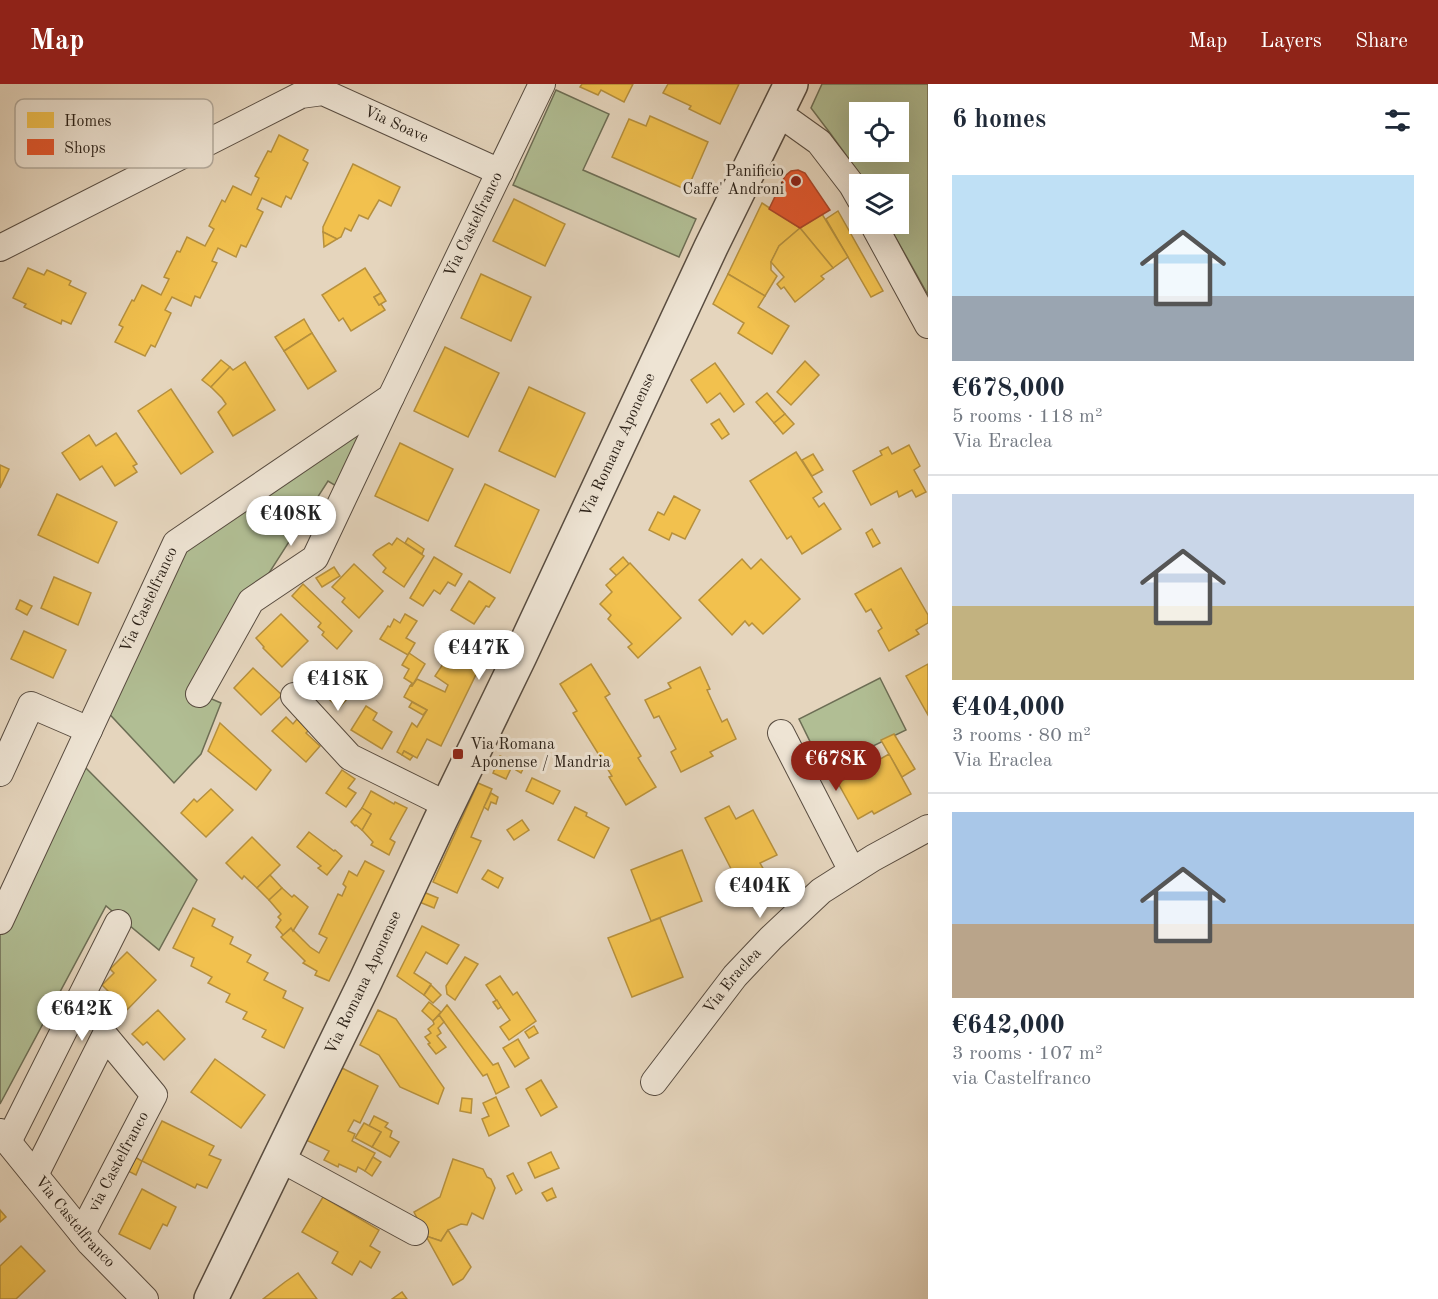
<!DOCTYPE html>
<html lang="en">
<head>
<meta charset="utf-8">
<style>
	body { margin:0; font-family:"Old Standard TT",serif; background:#f6f6f7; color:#1f2937; height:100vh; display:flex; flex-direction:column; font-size:22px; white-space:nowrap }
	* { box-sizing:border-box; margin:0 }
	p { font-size:20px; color:#747a83 }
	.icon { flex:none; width:33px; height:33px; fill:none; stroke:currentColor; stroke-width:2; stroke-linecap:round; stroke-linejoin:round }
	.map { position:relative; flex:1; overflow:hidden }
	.details { display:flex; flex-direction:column; background:#fff; width:510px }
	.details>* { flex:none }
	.buttons { position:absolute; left:849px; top:18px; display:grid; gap:12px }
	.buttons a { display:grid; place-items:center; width:60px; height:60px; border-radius:0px; background:#fff; box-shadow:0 6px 24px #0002; font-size:30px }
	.price { position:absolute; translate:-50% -51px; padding:0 14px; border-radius:21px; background:#fff; color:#222; font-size:20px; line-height:39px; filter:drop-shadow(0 2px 3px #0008) }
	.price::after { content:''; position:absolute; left:50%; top:36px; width:18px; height:14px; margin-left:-9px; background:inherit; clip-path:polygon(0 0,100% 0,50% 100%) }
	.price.selected { background:#8f2418; color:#fff }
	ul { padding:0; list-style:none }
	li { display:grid; align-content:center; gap:12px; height:318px; padding:0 24px }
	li+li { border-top:2px solid #e0e1e3 }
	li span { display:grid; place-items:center; height:186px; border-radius:0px; color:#555 }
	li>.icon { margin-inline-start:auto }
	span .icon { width:108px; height:108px; fill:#fffc; stroke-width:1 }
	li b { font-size:26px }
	h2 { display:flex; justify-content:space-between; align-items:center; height:72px; padding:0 24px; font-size:26px }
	header { display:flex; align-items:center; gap:36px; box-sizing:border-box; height:84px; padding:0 30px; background:#8f2418; color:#fff }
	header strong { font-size:28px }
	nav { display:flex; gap:33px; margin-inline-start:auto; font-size:21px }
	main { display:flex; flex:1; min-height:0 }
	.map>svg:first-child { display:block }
	.green { fill:#b1be94; stroke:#6d6e55; stroke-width:1.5; fill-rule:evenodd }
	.homes { fill:#f2c14e; stroke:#b6903d; stroke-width:1.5 }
	.shops { fill:#e4572e; stroke:#ac4627; stroke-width:1.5 }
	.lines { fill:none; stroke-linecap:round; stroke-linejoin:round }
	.minor-casing { stroke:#584c40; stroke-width:28 }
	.tertiary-casing { stroke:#584c40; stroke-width:36 }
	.minor { stroke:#eee4d4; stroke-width:26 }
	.tertiary { stroke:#eee4d4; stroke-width:33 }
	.poi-dot { fill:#8f2418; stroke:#eee4d4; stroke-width:2 }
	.labels { text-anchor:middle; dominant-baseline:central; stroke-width:6; stroke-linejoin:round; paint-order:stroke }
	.street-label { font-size:16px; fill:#291f16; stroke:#eee4d4 }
	.poi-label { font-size:16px; fill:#291f16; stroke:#eee4d4; text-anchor:end }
	.key { fill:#eee4d4; stroke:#b3a99b; stroke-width:1.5 }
	.key-label { font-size:16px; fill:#291f16 }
</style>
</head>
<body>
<header>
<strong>Map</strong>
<nav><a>Map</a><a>Layers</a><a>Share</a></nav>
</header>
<main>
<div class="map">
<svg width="928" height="1215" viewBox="0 0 928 1215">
	<rect width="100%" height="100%" fill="#e5d5bd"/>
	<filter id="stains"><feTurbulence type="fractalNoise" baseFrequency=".00333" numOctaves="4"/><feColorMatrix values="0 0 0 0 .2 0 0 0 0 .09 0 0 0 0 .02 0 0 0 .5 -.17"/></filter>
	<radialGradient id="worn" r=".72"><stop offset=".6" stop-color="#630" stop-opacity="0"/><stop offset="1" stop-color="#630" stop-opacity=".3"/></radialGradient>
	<g class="green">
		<path d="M822,0H928V211L888,140H898V100H867L830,49L811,24ZM898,28V68H860V28Z"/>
		<path d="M556,6L609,30L583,86L696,135L679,173L513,101Z"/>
		<path d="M391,313L346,408L328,397L251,517L200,610L221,619L201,670L174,699L101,621L176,459Z"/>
		<path d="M880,594L906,646L824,686L799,635Z"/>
		<path d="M76,674L197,796L159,866L106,822L0,1020V837Z"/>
	</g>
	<g class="homes">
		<path d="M582,0H633L624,18L601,6L598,11L580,3Z"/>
		<path d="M668,0H739L720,40L689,25L691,22L663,9Z"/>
		<path d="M650,32L708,58L687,106L612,73L629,35L646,42Z"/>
		<path d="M279,51L308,66L303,76L308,79L291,115L286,112L281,123L262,114L257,125L263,128L246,163L241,161L236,173L218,164L212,177L217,179L200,214L195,212L191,222L172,213L165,226L171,229L155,263L151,261L145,272L115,258L123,243L119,241L132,216L134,217L142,201L161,211L169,195L164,193L177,167L180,168L187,153L205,162L214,145L209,142L222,116L225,118L233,102L251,111L259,94L255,92L268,67L271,68Z"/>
		<path d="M353,80L400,103L391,122L379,116L368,135L359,131L351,147L345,144L341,153L337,155L323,148V143Z"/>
		<path d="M514,115L565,140L545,182L493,157Z"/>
		<path d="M762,119L800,144L779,162L771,178V186L777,192L765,212L728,190Z"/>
		<path d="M838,127L883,207L871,213L826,135Z"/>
		<path d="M822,130L848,173L833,184L800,144Z"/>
		<path d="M800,144L833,184L821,192L824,195L795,218L784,203L781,205L777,200L784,193L771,178L779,162Z"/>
		<path d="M323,148L337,155L324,163Z"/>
		<path d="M28,184L44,191L47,186L71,197L69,201L86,209L71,240L62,236L61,240L24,223L26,220L13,214Z"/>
		<path d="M365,184L381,209L374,213L379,221L381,220L385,226L351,247L343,234L339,237L322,211Z"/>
		<path d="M481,190L531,213L511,257L461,234Z"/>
		<path d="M728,190L765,212L758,223L789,242L772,270L738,249L744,239L713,220Z"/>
		<path d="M381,209L386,217L379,221L374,213Z"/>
		<path d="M304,235L312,249L284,267L275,253Z"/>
		<path d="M312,249L336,287L308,305L284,267Z"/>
		<path d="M445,263L499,289L468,353L414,327Z"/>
		<path d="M221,276L230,283L211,303L202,296Z"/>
		<path d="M805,277L819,291L791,321L777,308Z"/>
		<path d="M245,278L275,326L233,352L218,328L226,320L222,314L211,303L230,283L233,286Z"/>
		<path d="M715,279L744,320L734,328L720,309L707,319L691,296Z"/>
		<path d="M529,303L585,329L555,393L499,367Z"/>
		<path d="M171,305L213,368L181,390L138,327Z"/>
		<path d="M767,309L785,330L774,339L756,318Z"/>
		<path d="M785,330L794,340L783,350L774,339Z"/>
		<path d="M719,335L729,350L722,355L711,340Z"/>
		<path d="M116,349L137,380L133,382L137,388L115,402L102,382L80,396L62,369L89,351L96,362Z"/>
		<path d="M400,359L453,385L428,437L375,412Z"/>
		<path d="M909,361L920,382L914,386L926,408L916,413L912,406L899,413L897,407L871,421L853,387L882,371L880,367L888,363L892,370Z"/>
		<path d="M796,368L822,408L813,414L819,423L824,419L841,445L802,470L791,452L787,455L750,397Z"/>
		<path d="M813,370L823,386L812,392L802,376Z"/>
		<path d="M0,381L9,385L0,404Z"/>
		<path d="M485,400L539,426L510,489L455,462Z"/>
		<path d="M57,410L117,438L98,479L38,451Z"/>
		<path d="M674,412L700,426L685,455L672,449L669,456L649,446L658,428L664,431Z"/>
		<path d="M872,445L880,459L873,463L866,449Z"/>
		<path d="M397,454L424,472L404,503L383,488L386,484L373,471L376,467L389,459L392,461Z"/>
		<path d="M408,454L424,465L422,470L405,459Z"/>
		<path d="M434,473L462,490L455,502L448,498L440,510L434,506L423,522L410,514Z"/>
		<path d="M623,473L629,480L617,492L610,485Z"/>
		<path d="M742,475L751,485L761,475L800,515L763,550L752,539L749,542L745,537L732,551L699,516Z"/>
		<path d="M630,479L681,534L638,574L628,563L632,560L608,535L611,531L600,520L612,508L606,501Z"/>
		<path d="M354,480L383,507L359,534L342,518L345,514L332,503Z"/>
		<path d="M334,483L340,492L322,503L316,494Z"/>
		<path d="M901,484L928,531V539L916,546L919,550L889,567L878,547L882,544L871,525L866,528L855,510Z"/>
		<path d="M54,493L91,509L78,541L41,524Z"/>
		<path d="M469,497L495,514L489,523L486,522L474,540L451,526Z"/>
		<path d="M303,500L352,547L337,565L322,551L324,548L318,543L321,539L292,512Z"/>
		<path d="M20,516L32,522L27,531L16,525Z"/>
		<path d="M281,530L308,557L282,583L263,564L264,563L256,554Z"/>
		<path d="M405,530L417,537L406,554L415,559L408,571L380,555L388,542L390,543L394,535L400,539Z"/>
		<path d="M24,547L66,566L53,594L11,575Z"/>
		<path d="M465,562L485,572L441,662L427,655L417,674L404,667L402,671L397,668L412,639L417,643L427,626L404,613L410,602H412L417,595L445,608L448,601L435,592L451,568L460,572Z"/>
		<path d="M409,569L425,580L412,602H410L412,599L404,594L409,585L402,581Z"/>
		<path d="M331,580L355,602L346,613L348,614L339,624L324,611L322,613L311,603Z"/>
		<path d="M591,580L610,610L605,613L641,672L638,674L656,703L626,721L609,693L612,692L573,629L577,627L560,600Z"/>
		<path d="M928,580V631L906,592Z"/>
		<path d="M700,583L710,605L707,606L722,638L727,635L736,655L710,668L713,672L681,688L671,668L676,665L659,632L654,634L645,616L671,604L668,599Z"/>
		<path d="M253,584L282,611L261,631L234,604Z"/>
		<path d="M412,618L427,626L423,631L409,623Z"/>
		<path d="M366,622L377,629L373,636L392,648L382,665L351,646Z"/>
		<path d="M286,633L293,640L297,635L309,646L306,649L320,662L306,678L272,647Z"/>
		<path d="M220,639L271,686L256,706L208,667Z"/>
		<path d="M894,650L915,685L902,693L881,656Z"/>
		<path d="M404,667L413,672L410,676L402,671Z"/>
		<path d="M889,670L911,710L874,730L872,727L858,735L838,699Z"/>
		<path d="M500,672L514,678L506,695L493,689Z"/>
		<path d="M520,680L524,683L521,689L516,686Z"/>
		<path d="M342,686L355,695L348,704L356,709L346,723L326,709Z"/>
		<path d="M532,694L560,707L553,720L526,707Z"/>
		<path d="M478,699L492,705L471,753L481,757L457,809L433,798Z"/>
		<path d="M211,705L233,726L206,753L181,729L194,715L197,718Z"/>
		<path d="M371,707L394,720L395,718L407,724L390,755L395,758L389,771L371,761L373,758L362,746L371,730L362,724Z"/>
		<path d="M491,709L498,713L496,720L491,718L488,726L484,723Z"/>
		<path d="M729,722L736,735L753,726L777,771L760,779L768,793L742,806L705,734Z"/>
		<path d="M575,723L587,729L586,732L609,744L594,774L558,756Z"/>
		<path d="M362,724L371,730L362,746L356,741L355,742L351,738Z"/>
		<path d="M522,736L529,746L514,756L507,746Z"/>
		<path d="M309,748L334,767L335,766L342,772L327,791L318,784L321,782L297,763Z"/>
		<path d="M252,753L280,781L257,804L244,792L242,795L226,779Z"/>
		<path d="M682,766L702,817L651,837L631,786Z"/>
		<path d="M365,777L384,787L329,897L315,891L317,887L303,879L305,877L281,853L291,844L310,863L319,869L327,854L319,850L338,810L342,812L346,803L343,800L349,787L357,792Z"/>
		<path d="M488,786L503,794L498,804L482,795Z"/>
		<path d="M270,791L282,804L269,816L257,804Z"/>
		<path d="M282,804L292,813L294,811L308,823L293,847L291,844L283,851L276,843L281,836L278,833L281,830L269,816Z"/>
		<path d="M421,807L438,814L434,824L417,817Z"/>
		<path d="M193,824L215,835L212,842L233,853L230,860L251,871L247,878L268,889L264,896L286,907L283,914L303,924L284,964L262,953L266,946L243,935L247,928L226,918L230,910L208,899L212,893L191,882L194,874L173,864Z"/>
		<path d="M660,834L683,893L632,913L608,854Z"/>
		<path d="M422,842L459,861L447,880L426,868L414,889L431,900L424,911L397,892Z"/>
		<path d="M127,868L156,896L127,926L102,901L114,889L110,885Z"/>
		<path d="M465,873L478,880L455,916L447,910L446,902Z"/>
		<path d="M500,892L513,911L517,908L536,937L509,956L500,943L510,936L486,901Z"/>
		<path d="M431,901L441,911L433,919L424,911Z"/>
		<path d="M497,916L501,923L498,925L493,918Z"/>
		<path d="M429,918L441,928L433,937L422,927Z"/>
		<path d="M447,921L493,981L498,979L509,1003L496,1010L487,990L483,992L439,931Z"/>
		<path d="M158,926L185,955L164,976L147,958L143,961L132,950Z"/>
		<path d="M378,926L396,935L444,1004L438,1020L400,1003L379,971L360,961Z"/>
		<path d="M439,931L444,938L438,944L441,949L437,952L446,963L436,970L428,960L430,959L425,953L431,949L428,945L434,940L433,937Z"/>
		<path d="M534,942L538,949L529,954L525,948Z"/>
		<path d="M518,955L529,974L515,983L503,964Z"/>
		<path d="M215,975L265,1011L241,1044L191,1008Z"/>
		<path d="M342,984L378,1002L360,1039L354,1036L348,1047L355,1050L352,1057L375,1069L365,1087L358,1083L356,1088L339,1080L338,1083L324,1076L329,1067L306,1056Z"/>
		<path d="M541,996L557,1023L541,1032L526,1005Z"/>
		<path d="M496,1013L509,1042L489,1052L482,1035L489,1032L483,1019Z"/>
		<path d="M462,1014L472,1015L471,1029L460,1027Z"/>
		<path d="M374,1032L388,1039L385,1043L392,1047L390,1053L399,1058L390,1073L372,1063L381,1048L369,1042Z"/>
		<path d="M162,1037L214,1062L209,1071L221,1076L207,1104L197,1100L195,1104L142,1077Z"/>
		<path d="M364,1039L381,1048L372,1063L355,1054Z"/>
		<path d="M551,1068L559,1084L535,1094L528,1079Z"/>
		<path d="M128,1069L142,1077L136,1091L122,1084Z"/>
		<path d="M373,1073L381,1078L372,1092L365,1087Z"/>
		<path d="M453,1075L483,1085L487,1093L491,1095L495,1104L483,1135L472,1129L467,1141L461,1140L448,1146L441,1157L426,1152L414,1128L440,1113Z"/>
		<path d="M513,1089L522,1106L516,1110L507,1092Z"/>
		<path d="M552,1104L556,1113L547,1117L542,1109Z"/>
		<path d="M142,1105L176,1123L167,1142L163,1140L150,1165L119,1150Z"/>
		<path d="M323,1113L379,1146L370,1162L380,1168L371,1184L360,1177L352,1191L332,1179L338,1168L302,1148Z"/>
		<path d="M0,1126L6,1133L0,1138Z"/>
		<path d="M448,1146L471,1183L463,1195L453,1201L426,1152L441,1157Z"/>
		<path d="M21,1162L45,1187L16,1215H0V1182Z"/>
		<path d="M298,1189L317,1215H263L285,1198Z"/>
		<path d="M402,1208L407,1215H392Z"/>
	</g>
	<path class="shops" d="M798,86L805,89L830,126L800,144L769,125L785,92L791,87Z"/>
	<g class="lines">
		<defs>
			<g id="minor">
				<path d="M774,31L791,38L819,58L852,101L860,115"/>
				<path d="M873,140L928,241"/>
				<path id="s1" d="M0,164L301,11L323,8L500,88"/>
				<path d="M199,610L251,517L315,474L391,313"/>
				<path d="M294,612L350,673L447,721"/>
				<path d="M781,649L852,787"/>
				<path d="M0,689L31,621L89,646"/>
				<path id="s2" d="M0,837L176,459L391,313L542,0"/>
				<path id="s3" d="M654,998L735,892L771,854L821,807L873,774L928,744"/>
				<path id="s4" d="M0,1048L90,1159L145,1215"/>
				<path d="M8,1058L118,839"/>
				<path d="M278,1075L290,1080L415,1148"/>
				<path d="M35,1091L105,952L154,1011L82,1149"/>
			</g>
			<g id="tertiary">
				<path id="s5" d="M211,1215L366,896L440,737L520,572L711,163L791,0"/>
			</g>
		</defs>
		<use href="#minor" class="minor-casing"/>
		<use href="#tertiary" class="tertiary-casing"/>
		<use href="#minor" class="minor"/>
		<use href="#tertiary" class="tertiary"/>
	</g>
	<g class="poi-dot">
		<circle cx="796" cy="97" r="6"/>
		<rect x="452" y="664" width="12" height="12" rx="3"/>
	</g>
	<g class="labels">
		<g class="street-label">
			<text stroke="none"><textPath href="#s1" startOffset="440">Via Soave</textPath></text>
			<text stroke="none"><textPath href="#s2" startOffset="868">Via Castelfranco</textPath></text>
			<text stroke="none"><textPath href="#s5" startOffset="946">Via Romana Aponense</textPath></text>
			<text stroke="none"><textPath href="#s2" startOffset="354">Via Castelfranco</textPath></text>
			<text stroke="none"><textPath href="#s3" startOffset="128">Via Eraclea</textPath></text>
			<text stroke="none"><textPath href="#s5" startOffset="351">Via Romana Aponense</textPath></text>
			<text transform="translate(119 1078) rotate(-62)">via Castelfranco</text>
			<text stroke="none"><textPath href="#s4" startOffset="117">Via Castelfranco</textPath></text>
		</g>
		<g class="poi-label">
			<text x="784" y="88">Panificio<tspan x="784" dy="18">Caffe' Androni</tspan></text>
			<text x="470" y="661" text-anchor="start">Via Romana<tspan x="470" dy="18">Aponense / Mandria</tspan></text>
		</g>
	</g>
	<rect x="15" y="15" width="198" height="69" rx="9" class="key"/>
	<rect x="27" y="28" width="27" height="16" fill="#f2c14e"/>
	<rect x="27" y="55" width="27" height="16" fill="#e4572e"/>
	<g class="key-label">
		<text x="64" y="42">Homes</text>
		<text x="64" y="69">Shops</text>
	</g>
	<rect width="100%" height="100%" filter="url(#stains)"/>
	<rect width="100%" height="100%" fill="url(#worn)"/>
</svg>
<div class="buttons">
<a><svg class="icon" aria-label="locate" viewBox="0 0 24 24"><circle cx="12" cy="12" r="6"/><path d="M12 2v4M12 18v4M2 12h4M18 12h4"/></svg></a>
<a><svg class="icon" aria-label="layers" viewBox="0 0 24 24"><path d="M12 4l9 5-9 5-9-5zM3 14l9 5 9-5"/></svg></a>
</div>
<b class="price" style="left:291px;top:463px">€408K</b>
<b class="price" style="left:479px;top:597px">€447K</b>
<b class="price" style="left:338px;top:628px">€418K</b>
<b class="price selected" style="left:836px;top:708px">€678K</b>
<b class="price" style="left:760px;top:835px">€404K</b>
<b class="price" style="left:82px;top:958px">€642K</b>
</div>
<section class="details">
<h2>6 homes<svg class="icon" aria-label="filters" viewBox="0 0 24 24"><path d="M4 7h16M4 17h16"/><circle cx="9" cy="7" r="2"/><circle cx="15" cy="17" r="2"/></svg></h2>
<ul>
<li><span style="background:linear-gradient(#bfe0f5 65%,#9aa5b1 0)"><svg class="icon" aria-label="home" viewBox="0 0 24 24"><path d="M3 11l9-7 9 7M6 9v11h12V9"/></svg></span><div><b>€678,000</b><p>5 rooms · 118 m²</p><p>Via Eraclea</p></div></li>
<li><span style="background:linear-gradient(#c9d6e8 60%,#c2b280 0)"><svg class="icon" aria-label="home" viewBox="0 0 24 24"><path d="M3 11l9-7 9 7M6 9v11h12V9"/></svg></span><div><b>€404,000</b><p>3 rooms · 80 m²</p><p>Via Eraclea</p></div></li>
<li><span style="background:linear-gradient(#a9c7e8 60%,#b9a48a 0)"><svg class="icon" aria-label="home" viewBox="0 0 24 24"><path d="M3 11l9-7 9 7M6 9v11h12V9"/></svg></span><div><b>€642,000</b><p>3 rooms · 107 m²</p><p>via Castelfranco</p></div></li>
</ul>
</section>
</main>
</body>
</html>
